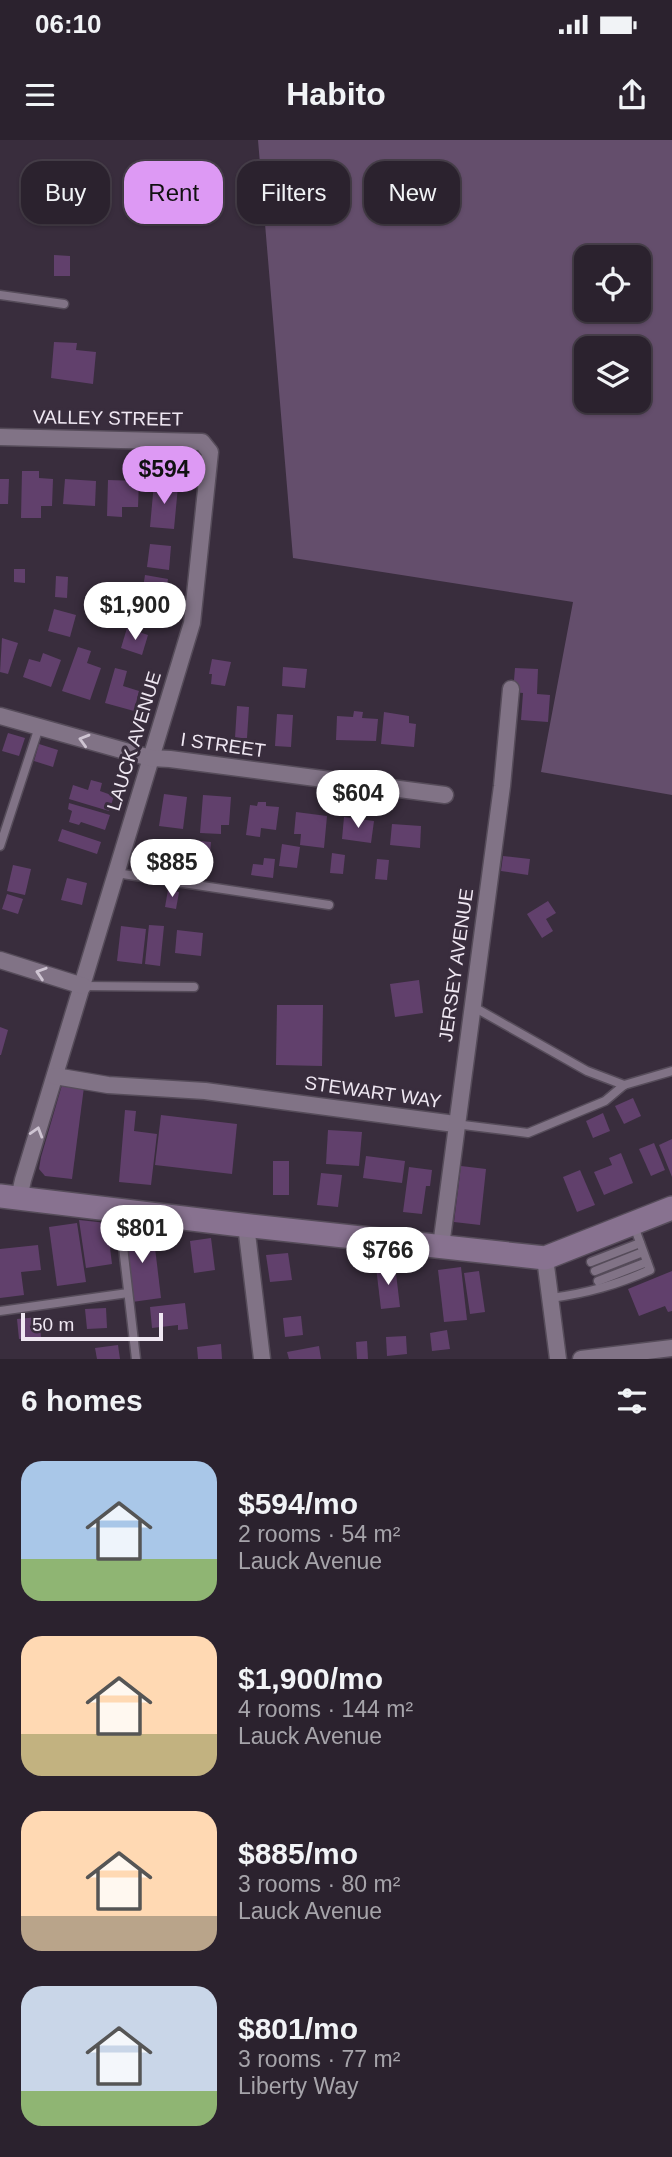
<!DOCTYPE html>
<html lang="en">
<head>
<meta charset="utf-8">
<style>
	body { margin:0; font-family:Helvetica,sans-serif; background:#332a36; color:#f1f3f6; height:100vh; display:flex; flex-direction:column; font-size:26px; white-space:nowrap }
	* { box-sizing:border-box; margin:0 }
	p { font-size:23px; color:#a6a4aa }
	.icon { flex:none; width:38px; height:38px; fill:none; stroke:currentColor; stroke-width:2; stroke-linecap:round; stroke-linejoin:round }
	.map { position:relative; height:1219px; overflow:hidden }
	.details { display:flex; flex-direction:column; background:#2b222e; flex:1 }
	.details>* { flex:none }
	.top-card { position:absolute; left:21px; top:21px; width:630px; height:63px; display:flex; gap:14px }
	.fabs { position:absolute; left:574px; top:105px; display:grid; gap:14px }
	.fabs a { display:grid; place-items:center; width:77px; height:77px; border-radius:14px; background:#2b222e; box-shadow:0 2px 5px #0004,0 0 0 2px #473f4a; font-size:35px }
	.scale { position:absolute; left:21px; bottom:18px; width:142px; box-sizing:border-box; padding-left:7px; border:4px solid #efe7f2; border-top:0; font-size:19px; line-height:24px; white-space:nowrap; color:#efe7f2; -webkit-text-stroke:5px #392d3d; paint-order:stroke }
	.price { position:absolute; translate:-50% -60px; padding:0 16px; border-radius:24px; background:#fff; color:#222; font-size:23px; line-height:46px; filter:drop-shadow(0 2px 4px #0008) }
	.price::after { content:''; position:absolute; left:50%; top:42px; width:21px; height:16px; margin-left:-10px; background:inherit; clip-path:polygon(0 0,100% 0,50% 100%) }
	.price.selected { background:#dd99f4; color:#111 }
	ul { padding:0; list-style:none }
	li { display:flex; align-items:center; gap:21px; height:175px; padding:0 21px }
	li span { display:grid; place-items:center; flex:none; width:196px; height:140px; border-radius:21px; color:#555 }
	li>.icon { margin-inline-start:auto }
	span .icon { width:84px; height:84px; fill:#fffc; stroke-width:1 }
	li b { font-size:30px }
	h2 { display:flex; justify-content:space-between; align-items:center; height:84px; padding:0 21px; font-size:30px }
	.pill { padding:0 24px; border-radius:21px; background:#2b222e; box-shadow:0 2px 5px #0004,0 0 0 2px #473f4a; font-size:24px; line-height:63px }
	.pill.selected { background:#dd99f4; color:#111 }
	.status { display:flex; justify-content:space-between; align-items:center; height:49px; padding:0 35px; background:#2b222e; direction:ltr }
	.status svg { height:19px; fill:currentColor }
	header { display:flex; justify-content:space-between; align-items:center; height:91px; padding:0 21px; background:#2b222e; font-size:32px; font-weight:700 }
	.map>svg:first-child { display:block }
	.green { fill:#644e6c; fill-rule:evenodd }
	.building { fill:#61406c }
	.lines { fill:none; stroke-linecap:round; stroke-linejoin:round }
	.lane-casing { stroke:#564c5a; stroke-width:11 }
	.street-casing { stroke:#564c5a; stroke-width:19 }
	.secondary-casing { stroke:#564c5a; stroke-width:26 }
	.lane { stroke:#817386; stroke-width:8 }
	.street { stroke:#817386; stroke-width:16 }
	.secondary { stroke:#887290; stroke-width:23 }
	.oneway { stroke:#cec4d2 }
	.labels { text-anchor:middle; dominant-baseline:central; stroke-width:6; stroke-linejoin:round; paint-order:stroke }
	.street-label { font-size:19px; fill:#efe7f2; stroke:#392d3d }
</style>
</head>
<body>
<div class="status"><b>06:10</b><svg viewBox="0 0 49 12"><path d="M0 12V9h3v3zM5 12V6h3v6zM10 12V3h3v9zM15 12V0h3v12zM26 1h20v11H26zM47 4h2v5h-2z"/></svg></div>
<header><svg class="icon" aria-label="menu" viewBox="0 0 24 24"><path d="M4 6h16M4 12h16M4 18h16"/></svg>Habito<svg class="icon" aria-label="share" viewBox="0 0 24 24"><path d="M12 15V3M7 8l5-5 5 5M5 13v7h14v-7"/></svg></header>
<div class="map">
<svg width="672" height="1219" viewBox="0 0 672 1219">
	<rect width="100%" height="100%" fill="#392d3d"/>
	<path class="green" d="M258,0H672V655L541,632L573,462L293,418ZM586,117H639V170H586ZM586,208H639V261H586Z"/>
	<g class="building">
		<path d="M54,115L70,116V136H54Z"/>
		<path d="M54,202L77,203L76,210L96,212L93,244L51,238Z"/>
		<path d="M22,331H39V338L53,339L52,366H41V378H21Z"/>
		<path d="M0,339H9L8,364H0Z"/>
		<path d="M65,339L96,341L95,366L63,364Z"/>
		<path d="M108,340L139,341L138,367H122V377L107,376Z"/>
		<path d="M154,343L178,346L174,389L150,387Z"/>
		<path d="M150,404L171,406L169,430L147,427Z"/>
		<path d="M14,429H25V443L14,442Z"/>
		<path d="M145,435L168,439L160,483L138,480Z"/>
		<path d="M56,436L68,437L67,458L55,457Z"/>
		<path d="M54,469L76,475L70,497L48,491Z"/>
		<path d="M127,488L148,495L142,515L121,508Z"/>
		<path d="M2,498L18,503L8,534L0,532Z"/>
		<path d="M78,507L91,511L87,523L101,528L90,560L62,551Z"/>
		<path d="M43,513L61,520L51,547L23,537L29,519L40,522Z"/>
		<path d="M212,519L231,522L225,546L211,544L212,534H209Z"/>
		<path d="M283,527L307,529L305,548L282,546Z"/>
		<path d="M115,528L127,531L123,546L139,551L134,571L105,563Z"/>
		<path d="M515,528L538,529L537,554L550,555L548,582L521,580L523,553L513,552Z"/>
		<path d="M237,566L249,567L247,598H235Z"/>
		<path d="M354,571L363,572L362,578L378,579L376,601L336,600L337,576L353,577Z"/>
		<path d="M384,572L409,576V583L416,584L414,607L381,604Z"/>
		<path d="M277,574L293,575L291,607L275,606Z"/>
		<path d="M8,593L25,598L19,616L2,611Z"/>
		<path d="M39,604L58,610L53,627L34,621Z"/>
		<path d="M91,640L102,643L100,651L114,656L109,671L69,659L73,645L88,650Z"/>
		<path d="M164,654L187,657L183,689L159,686Z"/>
		<path d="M203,655L231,657L229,685H221V694L200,693Z"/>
		<path d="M258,662H266V666L279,667L276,690L261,688L260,697L246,695L250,665L257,666Z"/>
		<path d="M69,663L110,675L105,690L81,682L79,685L69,682L72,671L68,669Z"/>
		<path d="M296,672L327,676L324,708L300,705L301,694H294Z"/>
		<path d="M344,677L374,681L371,703L342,699Z"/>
		<path d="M392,684L421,686L420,708L390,705Z"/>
		<path d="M62,689L101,702L97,714L58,701Z"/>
		<path d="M189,700L211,702L209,726L186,724Z"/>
		<path d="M282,704L300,707L297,728L279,726Z"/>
		<path d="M332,713L345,715L343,734L330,733Z"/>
		<path d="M503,716L530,719L528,735L501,731Z"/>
		<path d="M264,718L275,719L273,738L251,735L253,724L263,725Z"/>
		<path d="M377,719L389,720L387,740L375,739Z"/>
		<path d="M13,725L31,729L25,755L7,751Z"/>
		<path d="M67,738L87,743L82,765L61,760Z"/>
		<path d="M168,750L179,752L176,769L165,767Z"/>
		<path d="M7,754L23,759L18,774L2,769Z"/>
		<path d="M548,761L556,773L546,779L553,791L542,798L527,774Z"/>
		<path d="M149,785L164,786L160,826L145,824Z"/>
		<path d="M121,786L146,789L142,824L117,821Z"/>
		<path d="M177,790L203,793L201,816L175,813Z"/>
		<path d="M419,840L423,873L395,877L390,844Z"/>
		<path d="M277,865H323L322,926L276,925Z"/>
		<path d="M0,887L8,890L1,915H0Z"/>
		<path d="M62,945L84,947L72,1039L45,1036L39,1029L41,1017Z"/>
		<path d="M633,958L641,976L624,984L615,966Z"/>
		<path d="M125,970L136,971L134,991L157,994L151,1045L119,1042Z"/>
		<path d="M603,973L610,991L593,998L586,981Z"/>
		<path d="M161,975L237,984L232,1034L155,1025Z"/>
		<path d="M328,990L362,992L359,1026L326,1024Z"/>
		<path d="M672,999V1037L659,1005Z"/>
		<path d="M654,1003L665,1030L651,1036L639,1009Z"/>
		<path d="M621,1013L633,1043L604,1055L594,1032L612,1025L609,1018Z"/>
		<path d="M366,1016L405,1021L402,1043L363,1038Z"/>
		<rect x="273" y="1021" width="16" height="34"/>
		<path d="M461,1026L486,1029L480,1085L454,1082Z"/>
		<path d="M409,1027L432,1030L430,1046H426L422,1074L403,1072Z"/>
		<path d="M580,1030L595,1065L577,1072L563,1037Z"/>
		<path d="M321,1033L342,1035L338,1067L317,1065Z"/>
		<path d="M79,1080L107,1083L112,1124L86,1128Z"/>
		<path d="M77,1083L86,1142L57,1146L49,1087Z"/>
		<path d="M122,1088L153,1091L161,1158L132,1162Z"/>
		<path d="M211,1098L215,1130L194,1133L190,1101Z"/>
		<path d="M38,1105L41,1130L21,1132L24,1155L0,1158V1109Z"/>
		<path d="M288,1113L292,1140L270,1142L266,1115Z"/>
		<path d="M395,1125L400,1167L381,1169L376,1127Z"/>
		<path d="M461,1127L467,1180L444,1182L438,1130Z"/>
		<path d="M479,1131L485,1172L470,1174L464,1133Z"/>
		<path d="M672,1131V1171L668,1172L665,1166L639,1176L628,1149Z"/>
		<path d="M185,1163L188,1189L178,1190V1185L152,1188L150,1167Z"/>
		<path d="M106,1168L107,1188L87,1189L85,1169Z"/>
		<path d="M301,1176L303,1195L285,1197L283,1178Z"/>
		<path d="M39,1177L41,1197L19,1199L17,1179Z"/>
		<path d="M447,1190L450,1209L432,1211L430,1193Z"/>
		<path d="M406,1196L407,1214L387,1216L386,1197Z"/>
		<path d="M367,1201L368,1219H357L356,1202Z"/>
		<path d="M221,1204L222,1219H198L197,1207Z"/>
		<path d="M118,1205L120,1219H97L95,1208Z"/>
		<path d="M319,1206L321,1219H289L287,1212Z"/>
	</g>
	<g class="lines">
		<defs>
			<g id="lane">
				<path d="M0,155L64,164"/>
				<path d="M0,706L39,587"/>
				<path d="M116,733L329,765"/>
				<path d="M83,846L194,847"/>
				<path d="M472,866L587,931L624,945"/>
				<path d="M455,984L528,993L605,961L624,945L672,931"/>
				<path d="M119,1072L136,1219"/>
				<path d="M591,1122L640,1103"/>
				<path d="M595,1131L643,1112"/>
				<path d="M598,1141L647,1122"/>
				<path d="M551,1158C588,1153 616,1145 650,1130L634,1086"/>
				<path d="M0,1171L128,1153"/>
			</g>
			<g id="street">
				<path d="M0,297L202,302L210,312L192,483L23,1040L19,1058"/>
				<path d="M0,576L150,618L170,619L445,655"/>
				<path d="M0,820L83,846"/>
				<path d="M55,936L108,945L205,951L455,984"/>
				<path d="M246,1085L262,1219"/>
				<path d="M441,1106L502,646L511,549"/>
				<path d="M545,1118L558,1219"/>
				<path d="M581,1219L672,1208"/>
			</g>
			<path id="secondary" d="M0,1056L233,1084L545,1118L672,1068"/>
		</defs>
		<use href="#lane" class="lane-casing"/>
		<use href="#street" class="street-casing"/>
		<use href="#secondary" class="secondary-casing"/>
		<use href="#lane" class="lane"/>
		<use href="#street" class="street"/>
		<use href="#secondary" class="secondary"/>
	</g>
	<defs><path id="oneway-chevron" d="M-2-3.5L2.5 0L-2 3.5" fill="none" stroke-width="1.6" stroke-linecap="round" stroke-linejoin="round" transform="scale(1.75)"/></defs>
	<g class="oneway">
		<use href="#oneway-chevron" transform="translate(84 600) rotate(-164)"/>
		<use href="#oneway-chevron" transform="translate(41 833) rotate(-162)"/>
		<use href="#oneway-chevron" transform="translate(37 992) rotate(-73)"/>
	</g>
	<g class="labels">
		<g class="street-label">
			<text transform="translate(108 278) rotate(1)">VALLEY STREET</text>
			<text transform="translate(134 601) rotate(-73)">LAUCK AVENUE</text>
			<text transform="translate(223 605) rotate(8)">I STREET</text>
			<text transform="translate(456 825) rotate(-82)">JERSEY AVENUE</text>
			<text transform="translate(373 952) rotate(8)">STEWART WAY</text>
		</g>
	</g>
</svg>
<div class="fabs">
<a><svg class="icon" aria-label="locate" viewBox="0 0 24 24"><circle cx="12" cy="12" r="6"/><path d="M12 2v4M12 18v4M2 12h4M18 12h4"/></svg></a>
<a><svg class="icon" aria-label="layers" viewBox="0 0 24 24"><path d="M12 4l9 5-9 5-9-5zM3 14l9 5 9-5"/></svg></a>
</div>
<div class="scale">50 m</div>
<b class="price selected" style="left:164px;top:366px">$594</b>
<b class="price" style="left:135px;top:502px">$1,900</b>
<b class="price" style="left:358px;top:690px">$604</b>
<b class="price" style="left:172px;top:759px">$885</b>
<b class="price" style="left:142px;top:1125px">$801</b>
<b class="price" style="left:388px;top:1147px">$766</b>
<div class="top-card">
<a class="pill">Buy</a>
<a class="pill selected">Rent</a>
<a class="pill">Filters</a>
<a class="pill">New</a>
</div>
</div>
<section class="details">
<h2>6 homes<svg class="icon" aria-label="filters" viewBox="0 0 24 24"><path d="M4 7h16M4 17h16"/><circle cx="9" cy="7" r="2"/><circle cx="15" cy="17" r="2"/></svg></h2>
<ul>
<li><span style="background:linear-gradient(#a9c7e8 70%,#8fb573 0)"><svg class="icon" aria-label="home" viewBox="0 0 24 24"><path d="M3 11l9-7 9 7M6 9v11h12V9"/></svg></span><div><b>$594/mo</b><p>2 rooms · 54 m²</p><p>Lauck Avenue</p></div></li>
<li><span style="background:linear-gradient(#ffd9b3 70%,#c2b280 0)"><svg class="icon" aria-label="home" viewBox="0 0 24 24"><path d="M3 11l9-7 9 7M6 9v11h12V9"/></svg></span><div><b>$1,900/mo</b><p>4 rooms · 144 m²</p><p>Lauck Avenue</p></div></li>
<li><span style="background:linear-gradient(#ffd9b3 75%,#b9a48a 0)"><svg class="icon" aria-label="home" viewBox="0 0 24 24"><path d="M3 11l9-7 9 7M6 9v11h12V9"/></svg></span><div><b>$885/mo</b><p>3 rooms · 80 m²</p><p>Lauck Avenue</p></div></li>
<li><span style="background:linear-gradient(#c9d6e8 75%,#8fb573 0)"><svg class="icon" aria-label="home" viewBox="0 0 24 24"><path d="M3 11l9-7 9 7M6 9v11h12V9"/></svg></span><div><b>$801/mo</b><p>3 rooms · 77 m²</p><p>Liberty Way</p></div></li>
</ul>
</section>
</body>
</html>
